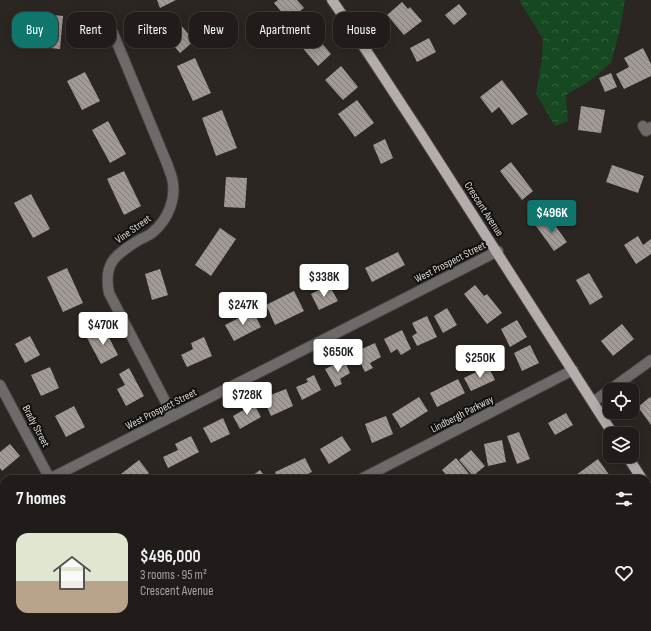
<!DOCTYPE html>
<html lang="en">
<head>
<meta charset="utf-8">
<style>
	body { margin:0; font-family:"Sofia Sans Condensed",sans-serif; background:#2d2927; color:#f1f3f6; height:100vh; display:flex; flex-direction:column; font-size:15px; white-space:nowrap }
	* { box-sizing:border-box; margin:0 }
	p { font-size:13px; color:#a2a1a2 }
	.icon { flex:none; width:22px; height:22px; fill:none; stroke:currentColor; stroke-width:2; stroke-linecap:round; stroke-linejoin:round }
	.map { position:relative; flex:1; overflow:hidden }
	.details { position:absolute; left:0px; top:475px; width:651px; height:156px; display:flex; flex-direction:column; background:#211c1a; border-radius:12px 12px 0 0; box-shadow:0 2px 10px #0003,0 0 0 1px #3e3a39 }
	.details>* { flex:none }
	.hud { position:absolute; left:12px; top:12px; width:400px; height:36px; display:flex; gap:8px }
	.tools { position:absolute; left:603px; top:383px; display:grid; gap:8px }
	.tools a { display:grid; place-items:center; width:36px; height:36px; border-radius:8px; background:#211c1a; box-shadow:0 2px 10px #0003,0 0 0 1px #3e3a39; font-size:20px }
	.price { position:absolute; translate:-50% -34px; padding:0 9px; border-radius:4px; background:#fff; color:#222; font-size:13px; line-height:26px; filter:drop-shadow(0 1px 2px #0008) }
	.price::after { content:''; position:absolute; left:50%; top:24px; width:12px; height:9px; margin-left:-6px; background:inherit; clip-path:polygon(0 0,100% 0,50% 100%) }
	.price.on { background:#0f766e; color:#fff }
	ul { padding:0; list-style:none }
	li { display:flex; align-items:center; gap:12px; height:100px; padding:0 16px }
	li span { display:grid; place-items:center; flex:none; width:112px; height:80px; border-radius:12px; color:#555 }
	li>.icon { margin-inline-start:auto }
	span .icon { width:48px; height:48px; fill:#fffc; stroke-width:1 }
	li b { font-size:17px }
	h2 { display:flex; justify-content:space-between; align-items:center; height:48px; padding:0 16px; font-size:17px }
	.chip { padding:0 14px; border-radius:12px; background:#211c1a; box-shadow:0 2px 10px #0003,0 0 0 1px #3e3a39; font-size:14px; line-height:36px }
	.chip.on { background:#0f766e; color:#fff }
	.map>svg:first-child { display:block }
	.forest { fill:url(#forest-crowns) }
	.building { fill:url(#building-back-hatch) }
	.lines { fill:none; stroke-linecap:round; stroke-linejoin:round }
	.minor-casing { stroke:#48423f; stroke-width:12 }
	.major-casing { stroke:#48423f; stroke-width:12 }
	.minor { stroke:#6e6a6a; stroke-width:10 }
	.major { stroke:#b5adac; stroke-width:10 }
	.labels { text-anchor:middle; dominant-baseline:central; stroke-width:4; stroke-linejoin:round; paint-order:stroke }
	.street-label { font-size:11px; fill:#dbd7d4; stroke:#12100e }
</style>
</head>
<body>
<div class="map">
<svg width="651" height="631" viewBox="0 0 651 631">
	<defs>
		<pattern id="forest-crowns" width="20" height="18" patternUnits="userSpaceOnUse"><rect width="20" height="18" fill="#164821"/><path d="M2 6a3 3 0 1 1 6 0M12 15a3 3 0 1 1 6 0" fill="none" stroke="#376240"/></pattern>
		<pattern id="building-back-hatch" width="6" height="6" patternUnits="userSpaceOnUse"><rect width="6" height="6" fill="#a19a95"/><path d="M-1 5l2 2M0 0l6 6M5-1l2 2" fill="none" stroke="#847f7c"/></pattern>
	</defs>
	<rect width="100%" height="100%" fill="#2c2623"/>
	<path class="forest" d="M519,0H625L620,29L611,63L591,80L566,95L568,121L555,126L536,94L542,59L543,39Z"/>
	<g class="building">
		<path d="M157,0H176L160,8Z"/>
		<path d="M278,0H297L304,8L288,20L274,3Z"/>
		<path d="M402,2L408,9L410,7L422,21L404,35L387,15Z"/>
		<path d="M459,4L467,14L454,25L445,15Z"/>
		<path d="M42,14L63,16L60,49L39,47Z"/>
		<path d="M176,19L194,41L180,53L161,31Z"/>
		<path d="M308,27L331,54L318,66L295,39Z"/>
		<path d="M429,38L436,52L417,62L410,48Z"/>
		<path d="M643,48L651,64V76L624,89L616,74L629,67L624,58Z"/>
		<path d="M195,58L211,93L193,101L177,66Z"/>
		<path d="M341,66L358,87L343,100L325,80Z"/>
		<path d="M85,72L100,101L82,110L67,81Z"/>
		<path d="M611,73L617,87L605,92L599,78Z"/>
		<path d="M502,80L528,114L512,125L499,107L492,113L480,97Z"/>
		<path d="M357,100L374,123L355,137L338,114Z"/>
		<path d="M581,106L605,110L601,133L578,130Z"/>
		<path d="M222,110L237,148L216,156L202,118Z"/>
		<path d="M108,121L126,154L110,163L92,130Z"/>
		<path d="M385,139L393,158L381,164L373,145Z"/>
		<path d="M511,162L533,191L522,200L500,171Z"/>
		<path d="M612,165L644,176L638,193L606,182Z"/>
		<path d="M124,171L141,206L124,215L107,179Z"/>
		<path d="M226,177L247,178L245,208L224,207Z"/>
		<path d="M31,194L50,229L33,238L14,203Z"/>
		<path d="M549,217L567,242L554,251L536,226Z"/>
		<path d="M220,228L236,239L211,276L195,265Z"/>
		<path d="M638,236L643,245L651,239V254L636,264L624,245Z"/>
		<path d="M398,252L405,265L372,282L365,268Z"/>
		<path d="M67,268L83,303L63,312L47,277Z"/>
		<path d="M160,269L168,295L152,300L145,274Z"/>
		<path d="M589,273L603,297L590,305L576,280Z"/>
		<path d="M329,285L338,301L319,310L311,294Z"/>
		<path d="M475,285L484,296L487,294L502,313L487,324L464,294Z"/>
		<path d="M294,291L304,311L275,325L266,305Z"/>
		<path d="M447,308L457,325L443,333L434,316Z"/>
		<path d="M253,311L261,327L234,341L225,325Z"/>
		<path d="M427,316L437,337L417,346L412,336L417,333L412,323Z"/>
		<path d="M517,320L527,337L510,347L501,329Z"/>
		<path d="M622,324L634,339L613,356L601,341Z"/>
		<path d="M104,328L118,355L101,364L87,338Z"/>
		<path d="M402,330L411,349L401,355L397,349L391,353L384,339Z"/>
		<path d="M30,336L40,355L25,363L15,344Z"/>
		<path d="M204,337L212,356L187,367L181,355L193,349L191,343Z"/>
		<path d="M375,343L381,357L370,363L373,368L365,372L355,352Z"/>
		<path d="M530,345L539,363L522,371L514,353Z"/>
		<path d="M344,360L350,373L340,379L342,384L335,387L325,369Z"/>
		<path d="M488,366L495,380L471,391L464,378Z"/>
		<path d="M50,367L59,388L41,396L31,375Z"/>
		<path d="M129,368L144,396L126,406L117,389L125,385L119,374Z"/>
		<path d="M314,375L321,390L302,400L296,387L308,382L306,379Z"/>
		<path d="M458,379L465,393L437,407L430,393Z"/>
		<path d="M286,389L293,406L271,416L263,398Z"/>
		<path d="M419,397L428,411L401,428L392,414Z"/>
		<path d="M650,397L651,398V425L638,407Z"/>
		<path d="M254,404L261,417L240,429L233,416Z"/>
		<path d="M74,406L85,427L66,437L55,416Z"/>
		<path d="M566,413L573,425L555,435L548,423Z"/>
		<path d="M386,416L393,434L372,443L365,424Z"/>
		<path d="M223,418L230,434L211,443L203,428Z"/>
		<path d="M519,432L530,459L517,464L507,436Z"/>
		<path d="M191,436L199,452L168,468L163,457L178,450L175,444Z"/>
		<path d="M342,436L351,450L329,464L320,449Z"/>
		<path d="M502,440L506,462L488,466L484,444Z"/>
		<path d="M10,444L20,456L2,471L0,468V452Z"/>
		<path d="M471,450L485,466L473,476L459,460Z"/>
		<path d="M305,458L312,472L297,479H278L275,472Z"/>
		<path d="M456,458L470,475L465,479H450L442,470Z"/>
		<path d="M598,459L612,479H579L576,475Z"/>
		<path d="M139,460L149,473L141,479H125L121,474Z"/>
		<path d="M260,470L267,479H248Z"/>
		<path d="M647,535L651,542V548L647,550Z"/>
		<path d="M2,538L4,542V555L0,557V539Z"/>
		<path d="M0,617L4,624V627H5L7,630L4,631H0Z"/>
		<path d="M162,627H191L192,630L189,631H164Z"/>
		<path d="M289,627H304L307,631H284Z"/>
		<path d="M444,627H470L472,631H446Z"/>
	</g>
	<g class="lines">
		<defs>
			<g id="minor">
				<path d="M113,33L168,166C169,170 171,174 172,178C177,198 168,220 152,233C148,236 143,238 139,240C115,255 103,263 109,293L173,416"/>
				<path d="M643,126L646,131L651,127"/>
				<path d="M0,385L50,479"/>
				<path d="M593,402L651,360"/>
				<path d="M49,479L498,251"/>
				<path d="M361,479L573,370"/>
				<path d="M0,504L4,502"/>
				<path d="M123,627L125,631"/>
				<path d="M66,631L73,627"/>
				<path d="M384,631L392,627"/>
			</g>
			<g id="major">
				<path d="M332,0C362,43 390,87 419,131C484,232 549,333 613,434"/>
				<path d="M627,456L642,479"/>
				<path d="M647,487L651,493"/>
			</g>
		</defs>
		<use href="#minor" class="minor-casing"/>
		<use href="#major" class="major-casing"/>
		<use href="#minor" class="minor"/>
		<use href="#major" class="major"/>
	</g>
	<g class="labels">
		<g class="street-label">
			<text transform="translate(484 209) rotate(57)">Crescent Avenue</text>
			<text transform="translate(133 229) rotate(-35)">Vine Street</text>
			<text transform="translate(450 262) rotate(-27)">West Prospect Street</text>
			<text transform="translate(161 409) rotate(-27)">West Prospect Street</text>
			<text transform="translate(462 414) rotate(-27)">Lindbergh Parkway</text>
			<text transform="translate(36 426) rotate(62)">Brady Street</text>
		</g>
	</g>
</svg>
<div class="tools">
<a><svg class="icon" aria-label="locate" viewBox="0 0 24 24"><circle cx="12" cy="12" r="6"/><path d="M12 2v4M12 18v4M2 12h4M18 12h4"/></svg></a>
<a><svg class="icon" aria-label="layers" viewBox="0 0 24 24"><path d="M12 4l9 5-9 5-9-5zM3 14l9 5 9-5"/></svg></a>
</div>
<b class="price on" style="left:552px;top:234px">$496K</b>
<b class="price" style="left:324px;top:298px">$338K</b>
<b class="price" style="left:243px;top:326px">$247K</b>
<b class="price" style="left:103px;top:346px">$470K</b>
<b class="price" style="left:338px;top:373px">$650K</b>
<b class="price" style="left:480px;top:379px">$250K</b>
<b class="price" style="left:247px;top:416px">$728K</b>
<div class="hud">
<a class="chip on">Buy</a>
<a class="chip">Rent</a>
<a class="chip">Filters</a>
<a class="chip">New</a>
<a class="chip">Apartment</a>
<a class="chip">House</a>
</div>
<section class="details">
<h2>7 homes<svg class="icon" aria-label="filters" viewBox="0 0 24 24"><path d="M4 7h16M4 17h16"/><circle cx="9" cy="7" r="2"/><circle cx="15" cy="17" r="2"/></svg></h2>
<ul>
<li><span style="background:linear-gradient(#dfe7d0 60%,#b9a48a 0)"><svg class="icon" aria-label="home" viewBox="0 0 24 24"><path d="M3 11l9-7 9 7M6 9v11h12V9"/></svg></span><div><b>$496,000</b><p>3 rooms · 95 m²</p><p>Crescent Avenue</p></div><svg class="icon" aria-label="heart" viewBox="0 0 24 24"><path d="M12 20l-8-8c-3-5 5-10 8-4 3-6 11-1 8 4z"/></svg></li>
</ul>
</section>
</div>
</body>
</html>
